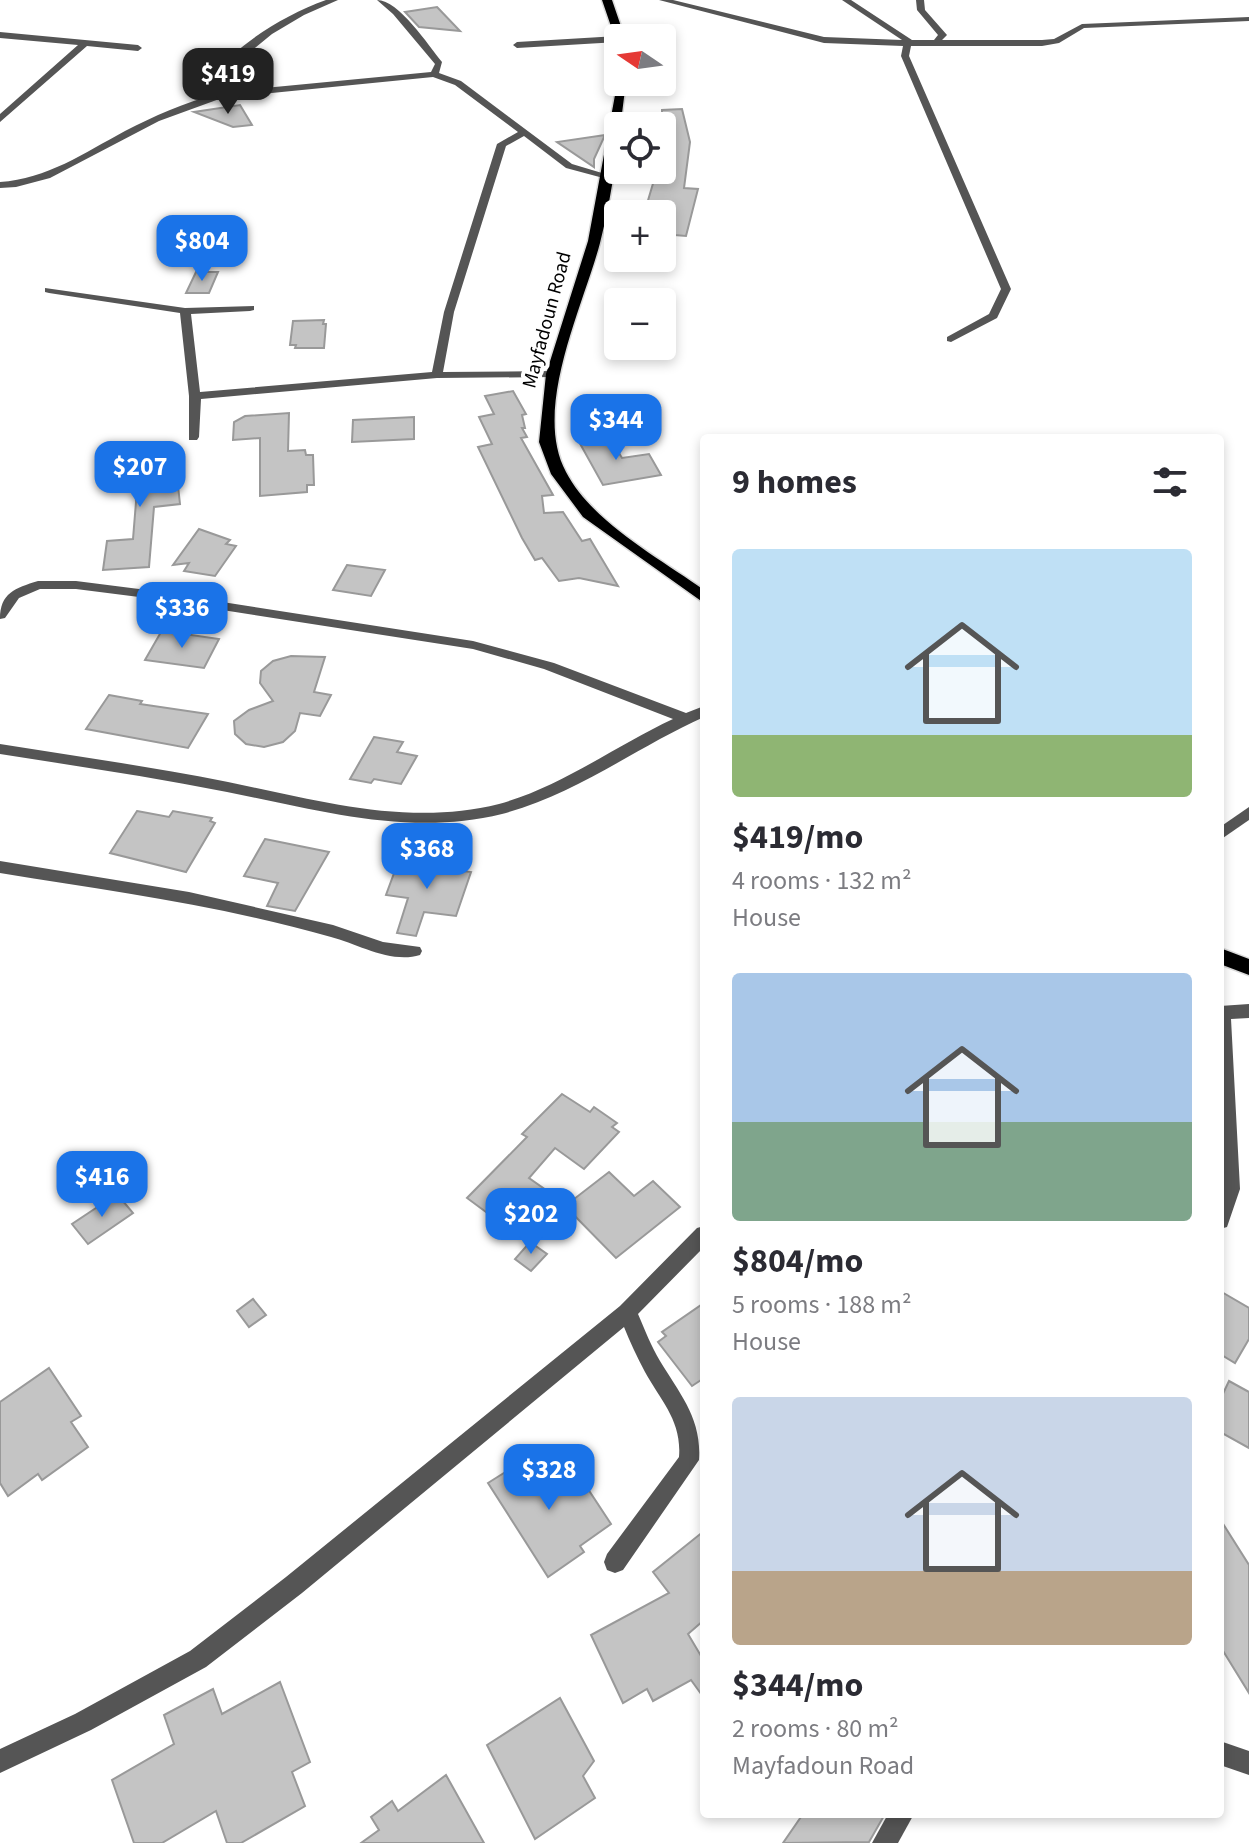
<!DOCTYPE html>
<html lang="en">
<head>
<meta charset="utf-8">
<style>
	body { margin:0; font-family:"Source Sans 3",sans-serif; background:#f7f7f7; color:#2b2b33; height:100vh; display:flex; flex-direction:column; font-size:30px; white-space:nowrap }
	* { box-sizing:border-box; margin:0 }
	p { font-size:26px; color:#7c7c81 }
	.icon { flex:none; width:44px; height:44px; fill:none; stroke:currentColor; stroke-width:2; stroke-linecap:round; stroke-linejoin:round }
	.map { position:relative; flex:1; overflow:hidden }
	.details { position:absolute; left:700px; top:434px; width:524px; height:1384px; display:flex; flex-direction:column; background:#fff; border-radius:8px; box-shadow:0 4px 12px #0003 }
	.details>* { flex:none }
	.needle { width:52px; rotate:283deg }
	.controls { position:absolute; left:604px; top:24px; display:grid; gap:16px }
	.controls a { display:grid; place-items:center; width:72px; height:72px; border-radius:8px; background:#fff; box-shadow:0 4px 12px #0003; font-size:40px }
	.price { position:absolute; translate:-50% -68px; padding:0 18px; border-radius:16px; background:#1a73e8; color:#fff; font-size:26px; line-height:52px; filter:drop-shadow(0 2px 4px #0008) }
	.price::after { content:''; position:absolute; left:50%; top:48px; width:24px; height:18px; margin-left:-12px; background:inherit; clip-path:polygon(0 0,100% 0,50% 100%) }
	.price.active { background:#222; color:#fff }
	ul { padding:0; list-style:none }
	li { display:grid; align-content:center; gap:16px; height:424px; padding:0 32px }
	li span { display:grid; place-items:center; height:248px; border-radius:8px; color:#555 }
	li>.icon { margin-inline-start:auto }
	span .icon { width:144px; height:144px; fill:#fffc; stroke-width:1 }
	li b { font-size:34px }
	h2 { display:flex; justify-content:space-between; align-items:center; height:96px; padding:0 32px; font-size:34px }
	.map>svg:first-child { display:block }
	.building { fill:#c4c4c4; stroke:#999; stroke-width:2 }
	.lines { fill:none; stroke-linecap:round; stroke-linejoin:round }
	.primary-casing { stroke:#dbdbdb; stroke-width:3 }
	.street { fill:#555; fill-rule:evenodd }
	.primary { fill:#000; fill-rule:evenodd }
	.labels { text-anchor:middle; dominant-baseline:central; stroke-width:8; stroke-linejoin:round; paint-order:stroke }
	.far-street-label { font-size:20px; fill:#000; stroke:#fff }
</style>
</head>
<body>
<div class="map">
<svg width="1249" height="1843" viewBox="0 0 1249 1843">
	<rect width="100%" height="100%" fill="#fff"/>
	<g class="building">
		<path d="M437,7L460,31L419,27L405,12Z"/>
		<path d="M240,105L252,125L233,127L194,112Z"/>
		<path d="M682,109L690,142L684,188L698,189L686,236L662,234V214H644L657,170H662V110Z"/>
		<path d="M605,135L594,159V167L557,142Z"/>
		<path d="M196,272H218L209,293H186Z"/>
		<path d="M324,320L323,324H326L324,348H295L296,345H290L293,321Z"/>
		<path d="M513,391L526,414L522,415L525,428H522L527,437L521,438L553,495L542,496L544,513L563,512L582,541L590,539L618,586L579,578L559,581L542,558L535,560L522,538L478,447L492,444L479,417L494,414L485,396Z"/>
		<path d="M289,413L288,451L305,450L306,455H313L314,485H307V492L260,496V438L233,440L234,422L245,416Z"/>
		<path d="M414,417V439L352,442L353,420Z"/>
		<path d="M608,435L622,458L649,454L661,475L603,485L578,440Z"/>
		<path d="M152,457L153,465L161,464V470L176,468L180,504L154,507L149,567L103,570L107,541L133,539L136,502L135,485L109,488L108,463Z"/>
		<path d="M199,529L230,540L226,544L236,546L215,576L184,571L189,563L173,565Z"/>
		<path d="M347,565L385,570L371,596L333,590Z"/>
		<path d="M161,632L191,635L219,639L204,668L145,660Z"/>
		<path d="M291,656L325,657L314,692L331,695L320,716L300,713L295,731L283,742L264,747L246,744L235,734L234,721L249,710L273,701L260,683L261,671L273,661Z"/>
		<path d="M109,695L142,701L140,704L208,714L188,748L86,729Z"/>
		<path d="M374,737L403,742L397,752L417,756L401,784L374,779L371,783L350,779Z"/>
		<path d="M137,811L169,817L173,811L212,818L210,821L215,823L186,872L110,853Z"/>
		<path d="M265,839L329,852L295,911L267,906L278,883L244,876Z"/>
		<path d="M400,857L454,865L452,870L471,872L456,916L424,912L416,936L397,933L408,898L386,895Z"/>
		<path d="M562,1094L590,1112L594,1107L617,1123L612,1127L619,1132L584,1169L555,1148L529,1178L566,1204L521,1238L467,1198L527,1137L522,1134Z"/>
		<path d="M609,1172L634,1196L653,1181L680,1207L616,1258L565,1206Z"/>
		<path d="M117,1194L133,1213L88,1244L72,1224Z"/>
		<path d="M530,1242L547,1254L531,1271L515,1259Z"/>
		<path d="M1220,1291L1249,1308V1339L1235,1363L1220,1354Z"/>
		<path d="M253,1299L266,1315L249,1327L237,1311Z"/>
		<path d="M704,1303V1378L692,1386L658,1342L666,1336L662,1332Z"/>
		<path d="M49,1368L81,1416L71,1422L88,1447L42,1480L38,1474L8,1496L0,1483V1402Z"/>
		<path d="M1229,1381L1249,1392V1448L1220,1432V1400Z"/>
		<path d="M537,1452L562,1489L580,1477L611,1524L580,1546L584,1552L548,1577L488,1483Z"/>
		<path d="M1220,1519L1249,1565V1693L1220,1646Z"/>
		<path d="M704,1531V1620L688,1634L704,1661V1698L691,1680L653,1701L647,1689L623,1703L591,1635L669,1593L653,1572Z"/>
		<path d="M280,1682L310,1762L292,1772L305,1806L241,1843H227L216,1811L162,1843H134L112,1780L174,1744L164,1715L213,1689L222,1714Z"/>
		<path d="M560,1698L594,1761L583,1776L595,1798L535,1839L487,1745Z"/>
		<path d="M446,1775L484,1843H361L379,1830L371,1817L392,1801L398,1811Z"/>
		<path d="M803,1814H885L869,1842L783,1843Z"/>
	</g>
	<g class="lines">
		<defs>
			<g id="primary">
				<path d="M602,0H612L625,38H618V41L615,38Z"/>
				<path d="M618,79V82H626C619,135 614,189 600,243C583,307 532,409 566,472C592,522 659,558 704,590V603L583,517L551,474L539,442L546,374L588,241Z"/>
				<path d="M1220,948L1249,959V975L1220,964Z"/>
			</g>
		</defs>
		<use href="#primary" class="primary-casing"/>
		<g class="street">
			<path d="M326,0H338L304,15L272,34L218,78L224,92L431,72L435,64L393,14L377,0C399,0 428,45 442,62L439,73L461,81L572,164L612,176L607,179L566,168L524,136L506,146L454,312L443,372L553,371L559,374L553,377L437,378L201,399L199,437L197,440H189V396L180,313L49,293L45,292V288L185,308L254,306V310L250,311L191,314L200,392L432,372L444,312L497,144L518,132L455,85L433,77L222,98L159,121L50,178L16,187L0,188V182C47,179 84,153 125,131C154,116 184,103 216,94L209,78C240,43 282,16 326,0Z"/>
			<path d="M659,0H673L824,37L902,40L842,0H851L912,40H934L938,35L917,10L916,0H924L925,10L947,35L942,40H1042L1054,39L1082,24L1249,17V21L1084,28L1059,43L1042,46H911L909,56L1011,289L997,318L951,342L947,341V337L989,314L1001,289L901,56L903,46L824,43Z"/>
			<path d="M0,32L138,45L142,48L138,51L87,46L0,122V114L78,45L0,38Z"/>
			<path d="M618,36L622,38H618V42L517,48L513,45L517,42Z"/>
			<path d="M38,581H76L139,589L473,641L554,663L686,713L704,706V717C637,747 575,795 502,814C409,837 319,810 227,792C152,777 76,766 0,754V744C76,756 153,767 228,782C317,800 408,827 499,804C561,787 615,746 673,719L544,669L473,649L139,597L76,589H40L19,598L5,618L0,619C0,593 15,588 38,581Z"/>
			<path d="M1249,807V820L1220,840V827Z"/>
			<path d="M0,861L189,892L333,925L383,942L420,947L422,951L420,955C391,964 358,944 331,937C223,906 111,891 0,873Z"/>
			<path d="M1249,1004V1018L1231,1019L1240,1189L1227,1227L1220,1229V1006Z"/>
			<path d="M704,1226V1247L638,1314C645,1330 651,1346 660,1361C680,1394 702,1419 699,1460L623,1570L615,1573L607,1570L604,1562L607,1554L679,1457C682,1421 661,1401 645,1372C637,1357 630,1342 624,1327L302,1593L206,1667L91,1730L0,1773V1749L75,1714L190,1651L286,1577L620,1306L697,1228Z"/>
			<path d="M1220,1741L1249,1751V1775L1220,1765Z"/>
			<path d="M888,1814H914L898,1843H872Z"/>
		</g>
		<use href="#primary" class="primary"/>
	</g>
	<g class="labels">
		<g class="far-street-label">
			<text transform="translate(547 320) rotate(-75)">Mayfadoun Road</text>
		</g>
	</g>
</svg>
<div class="controls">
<a><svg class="needle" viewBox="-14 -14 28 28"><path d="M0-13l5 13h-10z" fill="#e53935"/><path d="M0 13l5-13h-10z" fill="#7c7c81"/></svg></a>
<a><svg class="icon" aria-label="locate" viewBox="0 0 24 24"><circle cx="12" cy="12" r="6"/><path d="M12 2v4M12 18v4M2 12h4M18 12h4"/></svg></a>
<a>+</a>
<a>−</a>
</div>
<b class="price active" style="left:228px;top:116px">$419</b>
<b class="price" style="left:202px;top:283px">$804</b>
<b class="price" style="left:616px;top:462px">$344</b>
<b class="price" style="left:140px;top:509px">$207</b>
<b class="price" style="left:182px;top:650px">$336</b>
<b class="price" style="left:427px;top:891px">$368</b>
<b class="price" style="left:102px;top:1219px">$416</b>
<b class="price" style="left:531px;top:1256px">$202</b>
<b class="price" style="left:549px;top:1512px">$328</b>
<section class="details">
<h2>9 homes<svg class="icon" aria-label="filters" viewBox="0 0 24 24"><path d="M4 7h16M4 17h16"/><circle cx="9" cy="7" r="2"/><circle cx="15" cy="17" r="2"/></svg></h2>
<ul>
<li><span style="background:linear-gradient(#bfe0f5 75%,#8fb573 0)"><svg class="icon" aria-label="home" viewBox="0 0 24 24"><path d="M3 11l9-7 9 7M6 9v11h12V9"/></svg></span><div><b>$419/mo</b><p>4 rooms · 132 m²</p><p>House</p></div></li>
<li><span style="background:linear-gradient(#a9c7e8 60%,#7fa58c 0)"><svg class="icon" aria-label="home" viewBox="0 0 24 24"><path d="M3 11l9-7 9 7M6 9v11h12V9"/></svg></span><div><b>$804/mo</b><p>5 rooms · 188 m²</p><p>House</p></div></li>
<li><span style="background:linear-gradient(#c9d6e8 70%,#b9a48a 0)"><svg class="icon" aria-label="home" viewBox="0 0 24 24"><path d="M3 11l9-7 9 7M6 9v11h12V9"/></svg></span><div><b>$344/mo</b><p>2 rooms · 80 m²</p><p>Mayfadoun Road</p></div></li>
</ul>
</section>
</div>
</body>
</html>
